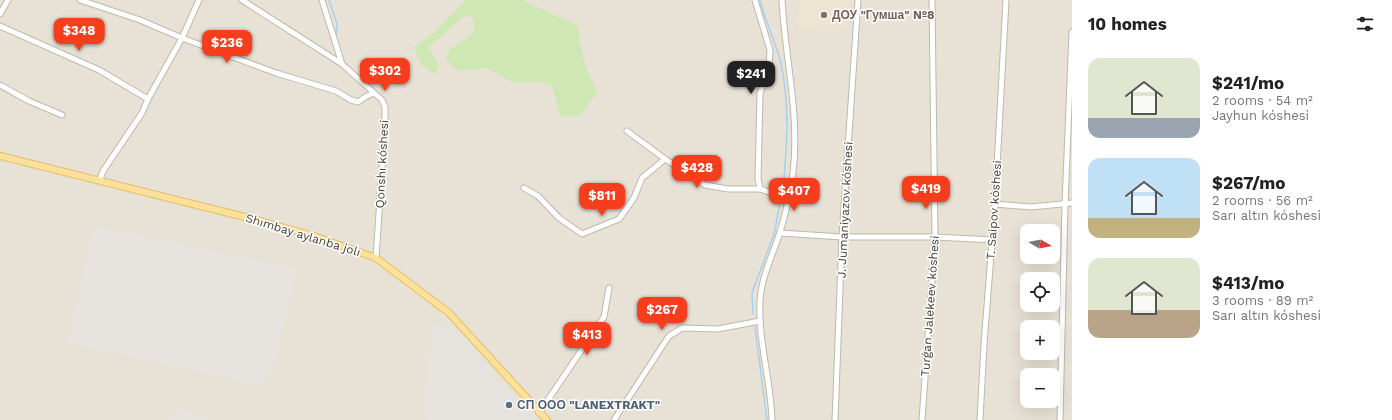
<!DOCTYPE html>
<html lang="en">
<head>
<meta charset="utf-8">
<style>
	body { margin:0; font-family:"Work Sans",sans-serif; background:#f6f6f6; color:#222; height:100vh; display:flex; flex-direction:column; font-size:15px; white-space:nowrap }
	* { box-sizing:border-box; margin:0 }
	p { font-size:13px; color:#767676 }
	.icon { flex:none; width:22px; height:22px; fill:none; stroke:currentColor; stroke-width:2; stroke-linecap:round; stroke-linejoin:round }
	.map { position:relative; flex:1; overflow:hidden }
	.details { display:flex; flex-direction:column; background:#fff; width:320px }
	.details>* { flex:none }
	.needle { width:26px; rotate:100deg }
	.buttons { position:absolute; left:1020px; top:224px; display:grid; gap:8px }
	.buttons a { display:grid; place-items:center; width:40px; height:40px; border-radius:8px; background:#fff; box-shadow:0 4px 16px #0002; font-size:20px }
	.price { position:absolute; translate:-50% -34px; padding:0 9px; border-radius:8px; background:#f73e1c; color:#fff; font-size:13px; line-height:26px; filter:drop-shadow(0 1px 2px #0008) }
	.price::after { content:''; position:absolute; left:50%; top:24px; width:12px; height:9px; margin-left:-6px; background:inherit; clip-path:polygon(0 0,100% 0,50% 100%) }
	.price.selected { background:#222; color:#fff }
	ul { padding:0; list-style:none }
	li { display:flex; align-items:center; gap:12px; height:100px; padding:0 16px }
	li span { display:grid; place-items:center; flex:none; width:112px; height:80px; border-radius:12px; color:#555 }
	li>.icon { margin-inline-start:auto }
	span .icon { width:48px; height:48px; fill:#fffc; stroke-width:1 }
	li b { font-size:17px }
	h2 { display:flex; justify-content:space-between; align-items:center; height:48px; padding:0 16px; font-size:17px }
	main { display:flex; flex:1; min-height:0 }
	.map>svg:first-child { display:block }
	.residential { fill:#e8e2d6; fill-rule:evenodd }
	.industrial { fill:#e6e2dd }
	.education { fill:#ede5d2 }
	.green { fill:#cfe7b2 }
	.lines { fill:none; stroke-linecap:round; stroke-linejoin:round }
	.stream { stroke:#a6d1ef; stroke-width:1.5 }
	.minor-casing { stroke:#bfb8ab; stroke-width:7 }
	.major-casing { stroke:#e2be68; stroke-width:8 }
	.minor { stroke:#fff; stroke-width:5 }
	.major { stroke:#fde099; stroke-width:6 }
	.education-dot { fill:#8d6e63; stroke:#fff; stroke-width:1.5 }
	.service-dot { fill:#5c6f8a; stroke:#fff; stroke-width:1.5 }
	.labels { text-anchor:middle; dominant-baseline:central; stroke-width:3; stroke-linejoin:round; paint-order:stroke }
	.education-label { font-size:12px; font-weight:bold; fill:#785e54; stroke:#fff; text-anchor:start }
	.street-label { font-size:12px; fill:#474137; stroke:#fff }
	.service-label { font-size:12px; font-weight:bold; fill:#4e5e75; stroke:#fff; text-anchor:start }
</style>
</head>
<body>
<main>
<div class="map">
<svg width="1072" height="420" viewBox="0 0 1072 420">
	<rect width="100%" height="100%" fill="#f4f0e8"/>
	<path class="residential" d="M0,0H1072V420H0ZM1027,231H1053V257H1027ZM1027,279H1053V305H1027ZM1027,327H1053V353H1027ZM1027,375H1053V401H1027Z"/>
	<g class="industrial">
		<path d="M93,226L297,268L273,372L259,385L67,343Z"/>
		<path d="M430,324L456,328L492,368L491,377L498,382H502L537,420H426L427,415L420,414L423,394H425L429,362L425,361L426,354H432L434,335L429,334Z"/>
		<path d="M178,407L209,420H168Z"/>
	</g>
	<path class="education" d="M800,0H849L847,30L798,29Z"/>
	<path class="green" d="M465,0H521L577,25L584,61L597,93C582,109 587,120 561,116L558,110L553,86L543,82L515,83L486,68L461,71L453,68L446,58L451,48L462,42L474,31L473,17L465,16C452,25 442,37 429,46L432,54L439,64L435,74C421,67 418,61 414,47L433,34Z"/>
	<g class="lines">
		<g class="stream">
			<path d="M329,0L337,24L336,37"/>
			<path d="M760,0C765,22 776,42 781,64C790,106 787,146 783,189"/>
			<path d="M753,314L752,293L774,234L780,203"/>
			<path d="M755,327L767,420"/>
		</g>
		<defs>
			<g id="minor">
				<path d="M80,0L140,20L182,38L276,73L336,91L351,100L358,102L365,97L374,93"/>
				<path d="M242,0L342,64L382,100L385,107V123L376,258"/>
				<path d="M322,0L342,64"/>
				<path d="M755,0L770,50L769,66L760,94L758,179L760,189"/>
				<path d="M0,14L8,0"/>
				<path d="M0,26L99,70L148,99"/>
				<path d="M0,85L29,101L62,115"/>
				<path d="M627,131L665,159L705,185L728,189H760L789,199"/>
				<path d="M100,179L103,171L142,113L148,99L182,38L199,0"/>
				<path d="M524,188L538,196L559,218L582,234L619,219L634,198L642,178L665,159"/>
				<path d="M995,204L1031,207L1072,203"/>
				<path d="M780,233L842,237H935L993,240"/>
				<path d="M539,413L604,317L609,288"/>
				<path d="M614,420L669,336L682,328L718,329L760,321"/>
				<path d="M772,420C771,381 758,341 760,302C761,277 773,255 780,232C786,213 790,193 793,173C800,115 785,58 782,0"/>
				<path d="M835,420L842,237L858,0"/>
				<path d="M922,420L935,237L932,0"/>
				<path d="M980,420L984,344L995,204L1006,0"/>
				<path d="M1060,420L1065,204L1072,32"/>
			</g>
			<path id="major" d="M0,156L253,219L314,236L376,258L449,313L547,420"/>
		</defs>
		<use href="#minor" class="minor-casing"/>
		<use href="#major" class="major-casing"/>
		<use href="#minor" class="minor"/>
		<use href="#major" class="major"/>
	</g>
	<circle class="education-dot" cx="824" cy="15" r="4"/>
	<circle class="service-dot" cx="509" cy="405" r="4"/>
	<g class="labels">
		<g class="education-label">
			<text x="832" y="15">ДОУ "Гумша" №8</text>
		</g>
		<g class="street-label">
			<text transform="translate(382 164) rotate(-87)">Qonshı kóshesi</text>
			<text transform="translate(845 210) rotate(-87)">J. Jumaniyazov kóshesi</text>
			<text transform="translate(994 210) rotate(-86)">T. Saipov kóshesi</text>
			<text transform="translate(303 235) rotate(17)">Shımbay aylanba jolı</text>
			<text transform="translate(930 306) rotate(-86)">Turǵan Jalekeev kóshesi</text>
		</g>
		<g class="service-label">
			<text x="517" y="405">СП ООО "LANEXTRAKT"</text>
		</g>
	</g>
</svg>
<div class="buttons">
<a><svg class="needle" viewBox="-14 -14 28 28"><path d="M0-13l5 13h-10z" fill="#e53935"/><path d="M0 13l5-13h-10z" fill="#767676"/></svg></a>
<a><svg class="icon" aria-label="locate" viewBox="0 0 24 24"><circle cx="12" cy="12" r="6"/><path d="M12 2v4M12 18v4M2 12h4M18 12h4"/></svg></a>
<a>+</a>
<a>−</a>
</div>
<b class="price" style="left:79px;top:52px">$348</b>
<b class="price" style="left:227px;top:64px">$236</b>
<b class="price" style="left:385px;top:92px">$302</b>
<b class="price selected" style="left:751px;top:95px">$241</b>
<b class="price" style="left:697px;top:189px">$428</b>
<b class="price" style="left:926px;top:210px">$419</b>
<b class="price" style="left:794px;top:212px">$407</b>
<b class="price" style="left:602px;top:217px">$811</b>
<b class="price" style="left:662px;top:331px">$267</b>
<b class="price" style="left:587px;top:356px">$413</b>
</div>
<section class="details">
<h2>10 homes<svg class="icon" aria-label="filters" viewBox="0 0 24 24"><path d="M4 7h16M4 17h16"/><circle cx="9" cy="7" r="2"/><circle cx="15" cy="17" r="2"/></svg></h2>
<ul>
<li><span style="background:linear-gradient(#dfe7d0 75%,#9aa5b1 0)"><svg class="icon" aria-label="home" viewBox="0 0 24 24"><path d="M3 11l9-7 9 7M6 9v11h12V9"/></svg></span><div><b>$241/mo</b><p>2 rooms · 54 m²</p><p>Jayhun kóshesi</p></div></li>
<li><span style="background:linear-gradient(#bfe0f5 75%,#c2b280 0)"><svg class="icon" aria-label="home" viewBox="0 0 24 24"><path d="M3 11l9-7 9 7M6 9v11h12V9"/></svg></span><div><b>$267/mo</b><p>2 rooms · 56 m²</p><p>Sarı altın kóshesi</p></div></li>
<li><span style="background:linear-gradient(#dfe7d0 65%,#b9a48a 0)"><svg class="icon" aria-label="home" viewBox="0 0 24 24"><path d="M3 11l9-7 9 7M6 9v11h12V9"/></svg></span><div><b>$413/mo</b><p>3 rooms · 89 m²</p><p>Sarı altın kóshesi</p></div></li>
</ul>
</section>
</main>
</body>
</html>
